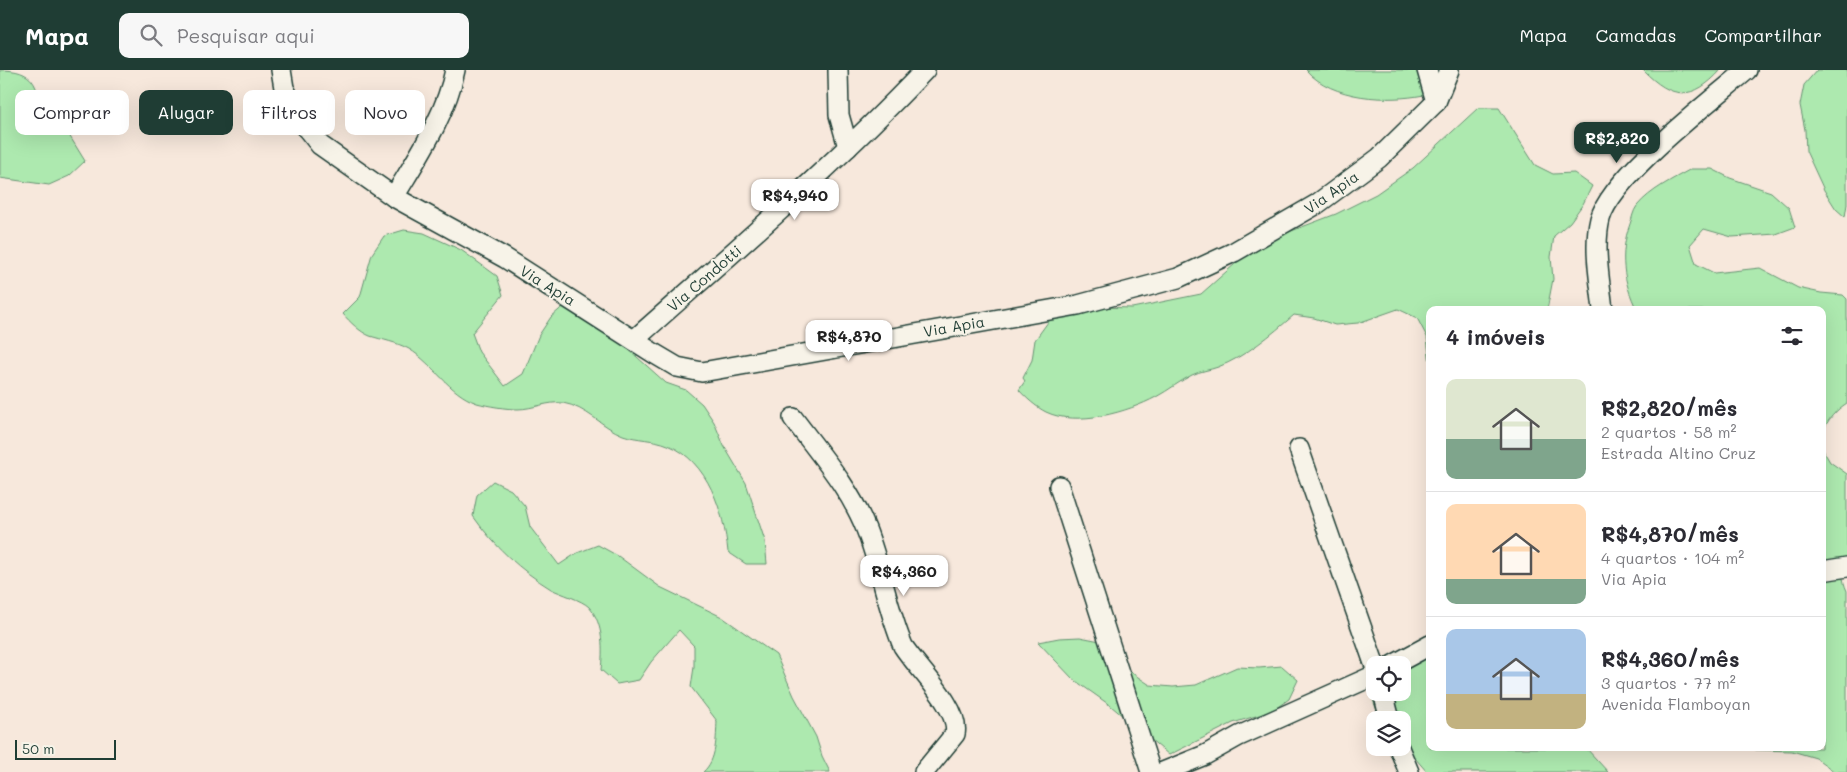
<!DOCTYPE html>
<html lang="pt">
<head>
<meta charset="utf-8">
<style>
	body { margin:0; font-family:Mali,sans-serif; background:#f7f7f7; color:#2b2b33; height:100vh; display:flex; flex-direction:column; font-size:19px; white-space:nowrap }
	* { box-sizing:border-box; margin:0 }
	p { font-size:16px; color:#7c7c81 }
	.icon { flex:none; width:28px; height:28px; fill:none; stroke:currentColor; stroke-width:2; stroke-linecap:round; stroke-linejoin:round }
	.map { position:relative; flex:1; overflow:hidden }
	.side { position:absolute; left:1426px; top:236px; width:400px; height:445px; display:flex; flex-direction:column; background:#fff; border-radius:10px; box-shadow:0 5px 20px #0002 }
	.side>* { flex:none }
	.top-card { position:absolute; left:15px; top:20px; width:475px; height:45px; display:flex; gap:10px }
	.controls { position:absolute; left:1366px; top:586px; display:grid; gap:10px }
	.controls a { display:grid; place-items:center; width:45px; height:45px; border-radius:10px; background:#fff; box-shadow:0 5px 20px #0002; font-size:25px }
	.scale { position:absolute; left:15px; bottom:12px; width:101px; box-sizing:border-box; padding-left:5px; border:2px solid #1f3d34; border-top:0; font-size:14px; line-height:18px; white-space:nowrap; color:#1f3d34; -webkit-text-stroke:4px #f7f3e8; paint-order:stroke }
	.price { position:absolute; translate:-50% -42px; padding:0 11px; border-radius:10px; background:#fff; color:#222; font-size:16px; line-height:32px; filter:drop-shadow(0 1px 2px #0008) }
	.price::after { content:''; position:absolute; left:50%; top:30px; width:15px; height:11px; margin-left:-8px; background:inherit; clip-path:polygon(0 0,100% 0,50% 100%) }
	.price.active { background:#1f3d34; color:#fff }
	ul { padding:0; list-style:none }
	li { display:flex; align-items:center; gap:15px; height:125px; padding:0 20px }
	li+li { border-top:1px solid #e1e1e2 }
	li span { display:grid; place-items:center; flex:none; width:140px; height:100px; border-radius:10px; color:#555 }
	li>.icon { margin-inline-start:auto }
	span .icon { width:60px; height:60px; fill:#fffc; stroke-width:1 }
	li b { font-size:21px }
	h2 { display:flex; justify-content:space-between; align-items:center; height:60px; padding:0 20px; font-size:21px }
	.pill { padding:0 18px; border-radius:10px; background:#fff; box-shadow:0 5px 20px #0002; font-size:18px; line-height:45px }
	.pill.active { background:#1f3d34; color:#fff }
	header { display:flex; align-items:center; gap:30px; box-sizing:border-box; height:70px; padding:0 25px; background:#1f3d34; color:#fff }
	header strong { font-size:24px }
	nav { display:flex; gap:28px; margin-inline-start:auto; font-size:18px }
	.search { width:350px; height:45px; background:#f7f7f7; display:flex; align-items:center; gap:12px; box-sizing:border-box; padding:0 18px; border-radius:10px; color:#7c7c81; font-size:19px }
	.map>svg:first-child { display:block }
	.green { fill:#ade9af; stroke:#669372 }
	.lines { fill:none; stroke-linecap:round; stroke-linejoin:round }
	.minor-casing { stroke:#1f3d34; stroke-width:22 }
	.minor { stroke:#f7f3e8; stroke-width:19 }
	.labels { text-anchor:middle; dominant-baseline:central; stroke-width:4; stroke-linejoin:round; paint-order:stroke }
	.street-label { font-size:15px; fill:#1f3d34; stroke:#f7f3e8 }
</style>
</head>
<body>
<header>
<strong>Mapa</strong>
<div class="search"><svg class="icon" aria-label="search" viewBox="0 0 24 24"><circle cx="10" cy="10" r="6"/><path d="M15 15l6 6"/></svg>Pesquisar aqui</div>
<nav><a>Mapa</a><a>Camadas</a><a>Compartilhar</a></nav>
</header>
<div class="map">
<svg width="1847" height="702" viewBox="0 0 1847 702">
	<rect width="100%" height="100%" fill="#f7e8dc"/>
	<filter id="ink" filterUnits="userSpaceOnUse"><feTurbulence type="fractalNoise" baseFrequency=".02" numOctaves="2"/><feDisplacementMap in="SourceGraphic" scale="10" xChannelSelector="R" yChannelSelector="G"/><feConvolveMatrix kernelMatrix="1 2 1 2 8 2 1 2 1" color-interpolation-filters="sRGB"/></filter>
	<g filter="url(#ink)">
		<g class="green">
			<path d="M0,0C34,0 38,14 41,45L61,52L85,91L69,106L49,115L0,108Z"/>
			<path d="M1306,0H1440L1424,25C1388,32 1332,30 1306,0Z"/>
			<path d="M1643,0H1721C1693,31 1672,30 1643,0Z"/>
			<path d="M1817,0H1847V134L1845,147L1836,139L1824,120L1806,81L1805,60L1800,35L1804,15Z"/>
			<path d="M1478,38H1499L1535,95L1553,104L1574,103L1592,116L1583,134L1570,152L1554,166L1551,187L1553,209L1547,240H1430V295L1427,267L1417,248L1398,239L1358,253L1335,255L1314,248L1294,245C1272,264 1245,287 1218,297C1210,300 1200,301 1192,305C1180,311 1169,320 1156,327C1128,342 1077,357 1046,342C1036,337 1026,328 1019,320L1025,311L1023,308L1032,290L1035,270L1048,252L1066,236L1132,238L1201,224L1253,178L1273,168L1336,144L1376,124L1413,98Z"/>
			<path d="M1691,99H1712L1730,108L1771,122L1789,138L1795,157L1776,164L1732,167L1704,159L1690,175L1696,194L1714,203L1760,198L1798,218L1821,223L1843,225L1847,229V333C1836,340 1827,350 1823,362L1822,240H1637C1623,212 1619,184 1630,154C1632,149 1633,141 1637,136C1650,120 1673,109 1691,99Z"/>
			<path d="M404,160L424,163L461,180L497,206L503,225L472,263L479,282L505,316L523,304L539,265L551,247L567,233L618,270L666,313L686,320L702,334L714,352L724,376L746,413L765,471L767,494H746L728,482C724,442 708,391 668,375C654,369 637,370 623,365C602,357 586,337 563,333C548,331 533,339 518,339C506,339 488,336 477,333C448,323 434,294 409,279C396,272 383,270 370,266C360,262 350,252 343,244L360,227L372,184L384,166Z"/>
			<path d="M1823,380L1830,392L1847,404V487C1840,497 1842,510 1847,521V702H1835L1816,688L1792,681L1756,680L1752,678H1822Z"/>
			<path d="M493,411L511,420L525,436L530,457L559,495L577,483L598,475L618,486L660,517L722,547L776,585L794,626L816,667L822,686L830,702H703C717,690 716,668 717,651L691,617L694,597V576L679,560L651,592L639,610L617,614L601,600C603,580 604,554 589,537C582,530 561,524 551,519C520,500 494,476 473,446L477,425Z"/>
			<path d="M1080,567L1100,571L1132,603L1150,615L1173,617L1196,615L1237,597L1259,598L1282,596L1298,610L1289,629L1272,641L1233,653L1169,685L1111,636L1073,609L1038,572L1059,568Z"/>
			<path d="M1426,587L1430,589V678H1586L1608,702H1427L1403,674L1402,650H1383L1377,641L1372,627L1376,623L1402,622L1403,597Z"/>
		</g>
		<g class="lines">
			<defs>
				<g id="minor">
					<path d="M281,0L284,18L295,40L308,60L320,75L394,127L505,188L655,284L677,297L702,302L1078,235L1178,208L1234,182L1317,134L1379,88L1436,32L1449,0"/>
					<path d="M838,0L839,45L848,77"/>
					<path d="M1427,0L1436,32"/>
					<path d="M394,127C417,88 446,46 455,0"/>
					<path d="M1603,240C1600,210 1593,178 1600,149C1611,107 1712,30 1747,0"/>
					<path d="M634,270C733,182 834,96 925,0"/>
					<path d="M793,348C819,383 850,418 866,459C881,497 887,538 903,576C917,598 961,639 955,664L924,702"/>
					<path d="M1299,379L1375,596"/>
					<path d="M1059,416L1151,702"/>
					<path d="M1822,501L1847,497"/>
					<path d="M1393,595L1430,575"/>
					<path d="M1383,622L1390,650"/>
					<path d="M1399,678L1409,702"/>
					<path d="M1163,702L1205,685L1239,666L1375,605"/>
				</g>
			</defs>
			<use href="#minor" class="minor-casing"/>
			<use href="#minor" class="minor"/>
		</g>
	</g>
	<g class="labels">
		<g class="street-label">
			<text transform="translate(1331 122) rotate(-35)">Via Apia</text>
			<text transform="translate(704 208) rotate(-41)">Via Condotti</text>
			<text transform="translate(548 215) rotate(32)">Via Apia</text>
			<text transform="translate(954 256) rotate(-10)">Via Apia</text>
		</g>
	</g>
</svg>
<div class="controls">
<a><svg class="icon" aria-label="locate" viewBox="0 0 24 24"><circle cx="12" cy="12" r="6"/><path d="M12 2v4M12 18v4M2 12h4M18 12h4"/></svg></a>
<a><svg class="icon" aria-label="layers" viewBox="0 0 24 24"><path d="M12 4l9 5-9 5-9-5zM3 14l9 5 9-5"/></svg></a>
</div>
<div class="scale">50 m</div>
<b class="price active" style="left:1617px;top:94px">R$2,820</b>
<b class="price" style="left:795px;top:151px">R$4,940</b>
<b class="price" style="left:849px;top:292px">R$4,870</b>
<b class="price" style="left:904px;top:527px">R$4,360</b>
<div class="top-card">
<a class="pill">Comprar</a>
<a class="pill active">Alugar</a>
<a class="pill">Filtros</a>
<a class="pill">Novo</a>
</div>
<section class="side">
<h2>4 imóveis<svg class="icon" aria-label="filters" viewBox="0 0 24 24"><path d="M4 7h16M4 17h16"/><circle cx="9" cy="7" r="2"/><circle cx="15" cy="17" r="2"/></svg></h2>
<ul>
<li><span style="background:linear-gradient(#dfe7d0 60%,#7fa58c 0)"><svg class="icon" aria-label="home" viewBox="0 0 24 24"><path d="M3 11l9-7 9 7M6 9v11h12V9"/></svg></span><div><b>R$2,820/mês</b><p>2 quartos · 58 m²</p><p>Estrada Altino Cruz</p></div></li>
<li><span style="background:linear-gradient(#ffd9b3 75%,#7fa58c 0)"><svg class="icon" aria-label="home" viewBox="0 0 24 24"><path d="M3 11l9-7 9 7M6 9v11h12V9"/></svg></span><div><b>R$4,870/mês</b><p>4 quartos · 104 m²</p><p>Via Apia</p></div></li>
<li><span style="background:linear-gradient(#a9c7e8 65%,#c2b280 0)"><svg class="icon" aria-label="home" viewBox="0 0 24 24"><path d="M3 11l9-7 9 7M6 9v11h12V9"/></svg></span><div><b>R$4,360/mês</b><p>3 quartos · 77 m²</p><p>Avenida Flamboyan</p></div></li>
</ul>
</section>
</div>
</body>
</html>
